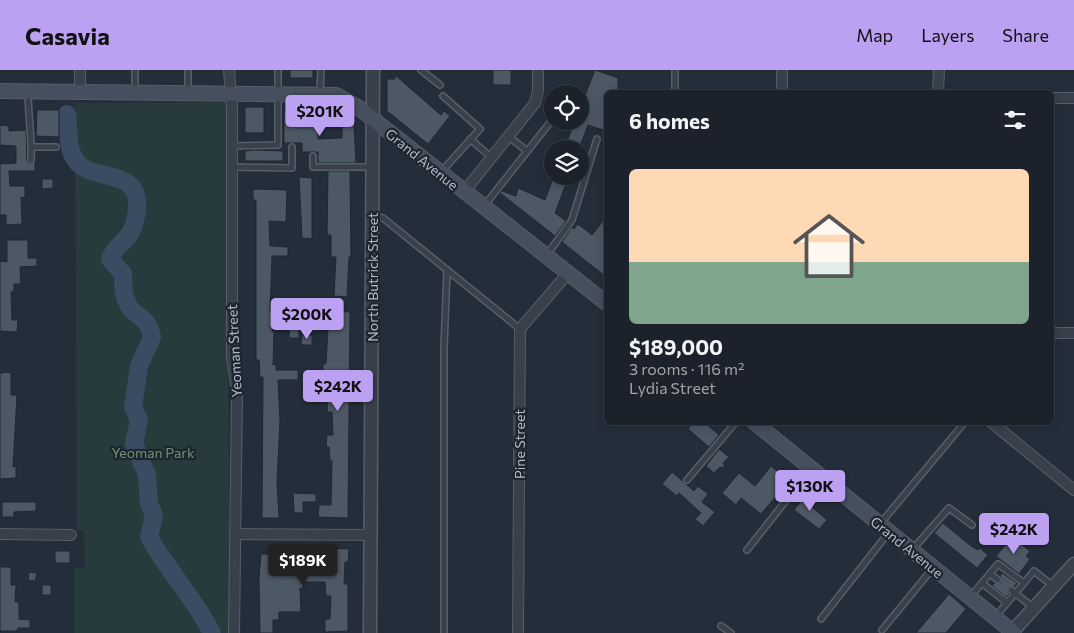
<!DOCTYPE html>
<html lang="en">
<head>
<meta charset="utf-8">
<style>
	body { margin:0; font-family:Commissioner,sans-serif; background:#242a34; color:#f1f3f6; height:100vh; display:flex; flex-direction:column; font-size:19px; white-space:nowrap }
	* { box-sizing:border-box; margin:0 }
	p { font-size:16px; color:#a0a4a9 }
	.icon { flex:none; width:28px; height:28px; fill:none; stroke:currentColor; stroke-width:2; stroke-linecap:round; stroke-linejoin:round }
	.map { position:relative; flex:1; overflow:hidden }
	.details { position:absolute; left:604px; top:20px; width:450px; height:335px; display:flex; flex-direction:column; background:#1b222c; border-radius:8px; box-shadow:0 2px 12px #0003,0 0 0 1px #393f48 }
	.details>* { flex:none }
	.buttons { position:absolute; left:544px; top:15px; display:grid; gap:10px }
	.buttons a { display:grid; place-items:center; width:45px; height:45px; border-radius:50%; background:#1b222c; box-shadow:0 2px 12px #0003,0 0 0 1px #393f48; font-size:25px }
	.price { position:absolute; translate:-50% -42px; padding:0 11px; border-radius:5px; background:#bca0f2; color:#111; font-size:16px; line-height:32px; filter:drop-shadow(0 1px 2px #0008) }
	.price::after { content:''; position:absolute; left:50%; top:30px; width:15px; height:11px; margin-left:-8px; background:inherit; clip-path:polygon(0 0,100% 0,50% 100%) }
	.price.active { background:#222; color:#fff }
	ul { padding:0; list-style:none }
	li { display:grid; align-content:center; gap:10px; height:265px; padding:0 25px }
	li span { display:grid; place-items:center; height:155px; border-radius:8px; color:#555 }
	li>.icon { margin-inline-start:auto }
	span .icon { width:90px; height:90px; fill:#fffc; stroke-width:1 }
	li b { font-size:21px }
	h2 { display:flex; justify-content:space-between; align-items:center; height:60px; padding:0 25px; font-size:21px }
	header { display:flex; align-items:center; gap:30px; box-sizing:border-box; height:70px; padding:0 25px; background:#bca0f2; color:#111 }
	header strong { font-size:24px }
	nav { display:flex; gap:28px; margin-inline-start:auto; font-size:18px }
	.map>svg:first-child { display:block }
	.green { fill:#273b3c }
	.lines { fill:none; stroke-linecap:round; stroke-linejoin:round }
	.river { stroke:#3b4c62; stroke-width:18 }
	.building { fill:#4d5865; stroke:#1f2731 }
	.service-casing { stroke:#565e68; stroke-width:8 }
	.minor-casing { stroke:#565e68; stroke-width:12 }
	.tertiary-casing { stroke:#565e68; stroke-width:15 }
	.secondary-casing { stroke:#565e68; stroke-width:16 }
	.service { stroke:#38404b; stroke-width:5 }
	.minor { stroke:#38404b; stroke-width:10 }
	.tertiary { stroke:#38404b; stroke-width:12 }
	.secondary { stroke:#464f5d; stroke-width:14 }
	.labels { text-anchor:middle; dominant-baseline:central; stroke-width:4.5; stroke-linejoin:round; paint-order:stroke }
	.street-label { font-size:14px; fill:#b3bbc6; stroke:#1d252f }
	.park-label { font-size:14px; fill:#6c9575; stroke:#1d252f }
</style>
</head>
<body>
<header>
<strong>Casavia</strong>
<nav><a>Map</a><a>Layers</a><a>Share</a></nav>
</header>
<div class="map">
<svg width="1074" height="563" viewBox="0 0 1074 563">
	<rect width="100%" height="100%" fill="#242e3a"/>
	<path class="green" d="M226,32L230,563H74V499L85,497L84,460H77L75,33Z"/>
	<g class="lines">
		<path class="river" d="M67,44C69,56 67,75 73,86C88,119 152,88 134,155C129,171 115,175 110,189L123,204C123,216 123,229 131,239C142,251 148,247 152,267L139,296L133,337L139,350L134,374L147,405L149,433L154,446L149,467C168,501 195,529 212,563"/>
	</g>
	<g class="building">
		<rect x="290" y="0" width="23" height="8"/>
		<rect x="493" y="0" width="18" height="15"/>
		<path d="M595,0L618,8V22H606V61L588,55L579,79H564L575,51H580V38Z"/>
		<path d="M395,5L441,45L444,41L450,46L428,74L387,41V9H395Z"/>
		<rect x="245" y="37" width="19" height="26"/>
		<path d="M37,40H59V67L36,66Z"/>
		<path d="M284,40L318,41V69L342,68V46L354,54L356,93H318V82H302V73H284Z"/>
		<path d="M0,55L9,56V61L26,60L27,92L30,94L35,92V101H9L10,116H25V128L21,127L22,154L6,155V145H0V94L16,93V76L0,75Z"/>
		<path d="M254,80L283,81V91H245V81Z"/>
		<path d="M328,101H350L351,187H349L347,227L334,226L336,187H331V165H327Z"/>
		<path d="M554,106H569L555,143L566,151L555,166L500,123L502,121L516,126L518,118L545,130Z"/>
		<path d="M299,107L312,108V169L302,168Z"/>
		<path d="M42,109H53V118L42,119Z"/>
		<path d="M256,119L287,120L286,152L269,151L270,176L288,177V186H272L270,242H273L272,261H274L273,295L276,294V300H298V310H278L280,350L277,412L279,448H262L263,307H260L259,290H256V131L253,129V120Z"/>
		<path d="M606,147V207L562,172L572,157L574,159L578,154L592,165Z"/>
		<path d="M7,170H28V188H37V196L20,197L21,214H14V221L11,222L12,250H18L17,262L0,261V191L7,192Z"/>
		<path d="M329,241L350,242L348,448L318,447L319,435H331L332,391H330L329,377H326L327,365H333L332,342H327L328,307H323V294H326Z"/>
		<path d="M290,252L299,253V268H289Z"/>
		<path d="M302,265H312V275H301Z"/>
		<path d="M11,302V325H17L13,397L16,396V408L0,409V303Z"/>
		<path d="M693,352H704L719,365L709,377L688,359Z"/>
		<path d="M719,379L729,387L723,393L725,398L720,397L714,403L706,396Z"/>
		<path d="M771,396L789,411L761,444L741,428L736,435L722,423L739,403L755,416Z"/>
		<path d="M672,402L694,421L698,416L708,424L702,432L715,442L703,456L695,449L701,443L679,423L677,426L662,414Z"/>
		<path d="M293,423L316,424V432H303V443H294Z"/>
		<path d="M806,424L816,432L812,437L827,450L819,459L794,440Z"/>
		<path d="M2,432H36V441L14,442V447H2Z"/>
		<path d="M943,453L971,476L978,480L980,478L988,485L977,498L934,463Z"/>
		<path d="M1012,467L1030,481L1026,486L1030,489L1019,504L996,486Z"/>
		<path d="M326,478L349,479L348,492H345L344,514H348V561L325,562V549H330L331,526H326L325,512H303V518H300L301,542H279V550H273V563H260L259,509L261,484H281V488L307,489V483L326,482Z"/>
		<rect x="55" y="481" width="15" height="12"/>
		<path d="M0,497H11V515H16L15,532H19V549L30,550V558H18L17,561H0Z"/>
		<path d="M29,502L37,503L35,511L28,510Z"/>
		<path d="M1002,503L1017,513L1014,517H1008L1009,524L1006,527L992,516L994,513H1001L1002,509L1000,506Z"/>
		<rect x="42" y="515" width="9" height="10"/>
		<path d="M949,524L966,539L946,563H916Z"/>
	</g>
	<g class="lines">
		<defs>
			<g id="service">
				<path d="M421,0L440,15"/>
				<path d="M28,21C28,45 32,66 31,90"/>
				<path d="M135,22V0"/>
				<path d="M188,22V0"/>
				<path d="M675,22V0"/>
				<path d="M320,23L321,0"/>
				<path d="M508,66L527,81"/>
				<path d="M470,69L491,87"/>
				<path d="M232,76L278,75V0"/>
				<path d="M31,77H56"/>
				<path d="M313,86V97H372"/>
				<path d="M232,97L292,98V77"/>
				<path d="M442,101L480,59L443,26"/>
				<path d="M484,136L552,50"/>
				<path d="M372,146L383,148L520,259"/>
				<path d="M546,186L572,150L597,69"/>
				<path d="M687,410L736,352"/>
				<path d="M880,454L965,352"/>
				<path d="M747,480L811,399"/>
				<path d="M912,480L949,438L972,455"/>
				<path d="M990,504L998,510"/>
				<path d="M982,513L1007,533"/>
				<path d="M1011,520L1034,538"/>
				<path d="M971,526L998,494L1024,513"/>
				<path d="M996,546L1034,501L1053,516"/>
				<path d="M821,549L889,462"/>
				<path d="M721,556L731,563"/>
				<path d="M882,560L933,498"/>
				<path d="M444,563V277L447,200"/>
			</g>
			<g id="minor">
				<path d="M229,0L232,38V286L237,322L234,563"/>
				<path d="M80,21V0"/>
				<path d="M782,22V0"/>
				<path d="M938,22L939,0"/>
				<path d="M1051,28H1074"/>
				<path d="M464,122L535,33L538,21V0"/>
				<path d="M1051,263H1074"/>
				<path d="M991,352L1074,420"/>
				<path d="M0,464L71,465"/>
				<path d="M235,464L370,465"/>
				<path d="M518,563L520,259L568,203"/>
			</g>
			<g id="tertiary">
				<path d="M370,563L373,0"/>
				<path d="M1011,563L1074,494"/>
			</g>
			<g id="secondary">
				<path d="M0,21L336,25L359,38L606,233"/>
				<path d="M754,352L1014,563"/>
			</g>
		</defs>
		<use href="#service" class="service-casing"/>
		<use href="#minor" class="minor-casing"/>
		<use href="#tertiary" class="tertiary-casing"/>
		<use href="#secondary" class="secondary-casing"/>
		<use href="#service" class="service"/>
		<use href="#minor" class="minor"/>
		<use href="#tertiary" class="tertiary"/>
		<use href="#secondary" class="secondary"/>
	</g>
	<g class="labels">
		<g class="street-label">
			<text transform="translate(422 89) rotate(39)">Grand Avenue</text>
			<text transform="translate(372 207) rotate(-90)">North Butrick Street</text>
			<text transform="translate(234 281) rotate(-93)">Yeoman Street</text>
			<text transform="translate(519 374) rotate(-90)">Pine Street</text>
			<text transform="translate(907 477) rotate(39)">Grand Avenue</text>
		</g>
		<g class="park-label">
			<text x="153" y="382">Yeoman Park</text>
		</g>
	</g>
</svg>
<div class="buttons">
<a><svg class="icon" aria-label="locate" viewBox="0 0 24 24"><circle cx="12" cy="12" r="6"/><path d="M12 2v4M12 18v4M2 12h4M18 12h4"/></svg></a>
<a><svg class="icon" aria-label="layers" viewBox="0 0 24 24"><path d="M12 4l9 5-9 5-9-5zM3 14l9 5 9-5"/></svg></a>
</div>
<b class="price" style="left:320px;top:67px">$201K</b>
<b class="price" style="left:307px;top:270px">$200K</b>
<b class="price" style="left:338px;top:342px">$242K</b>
<b class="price" style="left:810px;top:442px">$130K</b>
<b class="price" style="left:1014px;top:485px">$242K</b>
<b class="price active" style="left:303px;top:516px">$189K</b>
<section class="details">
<h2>6 homes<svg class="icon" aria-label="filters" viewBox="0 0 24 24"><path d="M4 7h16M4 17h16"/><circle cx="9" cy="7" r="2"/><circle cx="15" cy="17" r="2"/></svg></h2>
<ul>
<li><span style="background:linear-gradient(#ffd9b3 60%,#7fa58c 0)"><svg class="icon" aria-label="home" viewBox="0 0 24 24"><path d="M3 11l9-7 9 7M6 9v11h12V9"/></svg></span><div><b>$189,000</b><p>3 rooms · 116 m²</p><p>Lydia Street</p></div></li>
</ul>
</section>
</div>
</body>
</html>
